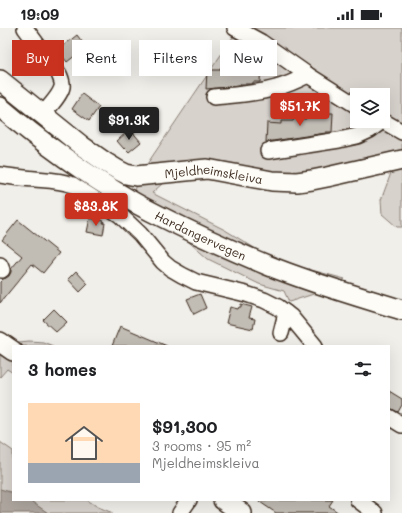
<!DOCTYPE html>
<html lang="en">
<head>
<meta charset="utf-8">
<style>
	body { margin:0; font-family:Mali,sans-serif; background:#f6f6f6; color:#202124; height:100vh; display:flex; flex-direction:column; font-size:15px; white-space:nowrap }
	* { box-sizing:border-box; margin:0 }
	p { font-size:13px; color:#757577 }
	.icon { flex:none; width:22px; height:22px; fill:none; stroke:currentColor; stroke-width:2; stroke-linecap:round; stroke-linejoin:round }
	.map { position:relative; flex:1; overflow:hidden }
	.sheet { position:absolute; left:12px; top:317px; width:378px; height:156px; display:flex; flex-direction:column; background:#fff; border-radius:0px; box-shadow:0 4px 16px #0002 }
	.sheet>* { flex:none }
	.guide { position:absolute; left:12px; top:12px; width:378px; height:36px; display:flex; gap:8px }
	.buttons { position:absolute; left:350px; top:60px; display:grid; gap:8px }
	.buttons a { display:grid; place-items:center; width:40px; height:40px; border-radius:0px; background:#fff; box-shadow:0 4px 16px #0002; font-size:20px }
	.price { position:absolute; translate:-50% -34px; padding:0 9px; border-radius:4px; background:#c8321e; color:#fff; font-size:13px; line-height:26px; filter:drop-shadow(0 1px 2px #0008) }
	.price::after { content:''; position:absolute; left:50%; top:24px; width:12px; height:9px; margin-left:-6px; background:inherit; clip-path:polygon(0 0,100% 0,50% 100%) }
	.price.current { background:#222; color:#fff }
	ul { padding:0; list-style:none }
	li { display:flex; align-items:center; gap:12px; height:100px; padding:0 16px }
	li+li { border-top:1px solid #e0e0e0 }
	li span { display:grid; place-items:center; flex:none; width:112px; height:80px; border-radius:0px; color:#555 }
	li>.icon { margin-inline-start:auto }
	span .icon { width:48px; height:48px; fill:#fffc; stroke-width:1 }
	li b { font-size:17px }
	h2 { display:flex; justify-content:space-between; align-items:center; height:48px; padding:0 16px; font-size:17px }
	.tag { padding:0 14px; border-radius:0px; background:#fff; box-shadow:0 4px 16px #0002; font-size:14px; line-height:36px }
	.tag.current { background:#c8321e; color:#fff }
	.status { display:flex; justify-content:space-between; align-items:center; height:28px; padding:0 20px; background:#fff; direction:ltr }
	.status svg { height:11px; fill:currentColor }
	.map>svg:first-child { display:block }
	.green { fill:#d7d2cc; stroke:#897e75; fill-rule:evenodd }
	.water { fill:#aea69f; stroke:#80746b }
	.building { fill:#c1bcb4; stroke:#3b2a1e }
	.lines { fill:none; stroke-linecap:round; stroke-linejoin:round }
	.minor-casing { stroke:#3b2a1e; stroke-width:18 }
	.major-casing { stroke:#3b2a1e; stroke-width:22 }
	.minor { stroke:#fdfcf7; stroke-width:15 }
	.major { stroke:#fdfcf7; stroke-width:19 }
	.labels { text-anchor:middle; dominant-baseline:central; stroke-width:3.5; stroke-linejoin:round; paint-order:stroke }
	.street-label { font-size:12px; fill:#3b2a1e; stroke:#fdfcf7 }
</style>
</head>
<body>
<div class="status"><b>19:09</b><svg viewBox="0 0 49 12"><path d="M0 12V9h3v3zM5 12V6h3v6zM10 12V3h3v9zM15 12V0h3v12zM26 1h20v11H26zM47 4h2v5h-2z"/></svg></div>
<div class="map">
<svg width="402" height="485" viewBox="0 0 402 485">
	<rect width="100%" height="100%" fill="#f1efea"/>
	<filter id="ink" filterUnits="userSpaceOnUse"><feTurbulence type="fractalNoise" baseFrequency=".025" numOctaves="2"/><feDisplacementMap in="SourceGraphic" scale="8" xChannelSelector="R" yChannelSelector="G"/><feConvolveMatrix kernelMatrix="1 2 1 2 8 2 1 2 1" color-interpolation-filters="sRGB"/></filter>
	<g filter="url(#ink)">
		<g class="green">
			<path d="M239,0H402V199H397L382,186L381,172L391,145L357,151L204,149L164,154L152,165L225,202L274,232L345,251L329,261L289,274L284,263L259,256L208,231L173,200L130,174L139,148ZM357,67H383V93H357Z"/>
			<path d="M29,313L43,314L53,318H13V345L7,341L0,349V316Z"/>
			<path d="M0,414L13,423V465L0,461Z"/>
			<path d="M29,472H87L98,479L113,485H48Z"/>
		</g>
		<path class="water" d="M0,461L13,465V472H29L48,485H0Z"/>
		<g class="building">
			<path d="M77,7L86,19L67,34L58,22Z"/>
			<path d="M246,34L261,35L260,54H253V56H240V58L206,61L207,42H220L221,39L233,40V37H246Z"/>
			<path d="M82,66L99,79L89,93L72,81Z"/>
			<path d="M319,85H333L332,104H326V105L266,114L267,95L281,96V93H293L294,90L306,91V87L319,88Z"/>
			<path d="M130,101L141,114L129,124L125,120L124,121L117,113Z"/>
			<path d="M90,190L104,193L103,195H105L103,207L87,204Z"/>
			<path d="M18,192L59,225L43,245L32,236L0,275V254L3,251L6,250L9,248L11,244V241L22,228L2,212Z"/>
			<path d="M76,243L88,256L80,264L68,251Z"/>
			<path d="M200,266L206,280L194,286L187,271Z"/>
			<path d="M241,276L252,279L249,290L255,291L253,301L226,295L230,279L238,281L239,279H241Z"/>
			<path d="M54,281L67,294L56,304L43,292Z"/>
			<path d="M120,298L167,318H112Z"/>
			<path d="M389,363L402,371V377L398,384L389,380Z"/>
			<path d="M257,472H333L329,478L339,485H276Z"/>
		</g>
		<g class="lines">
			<defs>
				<g id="minor">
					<path d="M25,0L59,46C61,51 63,55 62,59C60,68 48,80 42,87"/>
					<path d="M235,0L261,14L308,47L357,78"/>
					<path d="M214,69C235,67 256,66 276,60C287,57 298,52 308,47"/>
					<path d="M383,93L402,104"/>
					<path d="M268,123L339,112L357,108L370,102L382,93"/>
					<path d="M0,147C12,149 23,150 35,151C48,152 60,152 73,157L120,187L140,206L163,234L170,240L182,247L196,254L246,266L264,272L278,279L291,289L315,318"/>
					<path d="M0,237L2,242"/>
					<path d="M281,305L286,285"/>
					<path d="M389,389L402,397"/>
					<path d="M358,472L375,485"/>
					<path d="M180,485L189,472"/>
				</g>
				<g id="major">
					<path id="s1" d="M0,52L82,118L105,134L118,142L126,146L136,148L196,142L207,141L272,153L297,154L312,152L327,149L402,132"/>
					<path id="s2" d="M0,79C41,114 84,145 130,172C140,178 150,183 160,188C195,206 231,222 267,237C311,255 357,268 402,282"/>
					<path d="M0,314L13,323"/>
					<path d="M223,472L242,485"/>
				</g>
			</defs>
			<use href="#minor" class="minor-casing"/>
			<use href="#major" class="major-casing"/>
			<use href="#minor" class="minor"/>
			<use href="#major" class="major"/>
		</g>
	</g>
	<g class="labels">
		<g class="street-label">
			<text stroke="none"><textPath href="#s1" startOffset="246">Mjeldheimskleiva</textPath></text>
			<text stroke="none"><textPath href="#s2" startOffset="239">Hardangervegen</textPath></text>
		</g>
	</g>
</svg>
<div class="buttons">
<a><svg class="icon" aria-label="layers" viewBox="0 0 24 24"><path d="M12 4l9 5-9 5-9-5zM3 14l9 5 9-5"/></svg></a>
</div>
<b class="price" style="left:300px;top:99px">$51.7K</b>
<b class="price current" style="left:129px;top:113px">$91.3K</b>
<b class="price" style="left:96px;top:199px">$83.8K</b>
<div class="guide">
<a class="tag current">Buy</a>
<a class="tag">Rent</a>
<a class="tag">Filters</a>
<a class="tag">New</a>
</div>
<section class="sheet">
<h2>3 homes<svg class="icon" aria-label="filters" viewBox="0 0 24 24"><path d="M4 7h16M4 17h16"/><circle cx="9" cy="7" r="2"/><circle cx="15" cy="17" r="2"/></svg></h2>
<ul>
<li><span style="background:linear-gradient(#ffd9b3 75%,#9aa5b1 0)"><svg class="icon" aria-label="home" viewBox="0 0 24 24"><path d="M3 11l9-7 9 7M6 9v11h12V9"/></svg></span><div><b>$91,300</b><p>3 rooms · 95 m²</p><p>Mjeldheimskleiva</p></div></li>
</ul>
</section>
</div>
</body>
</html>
